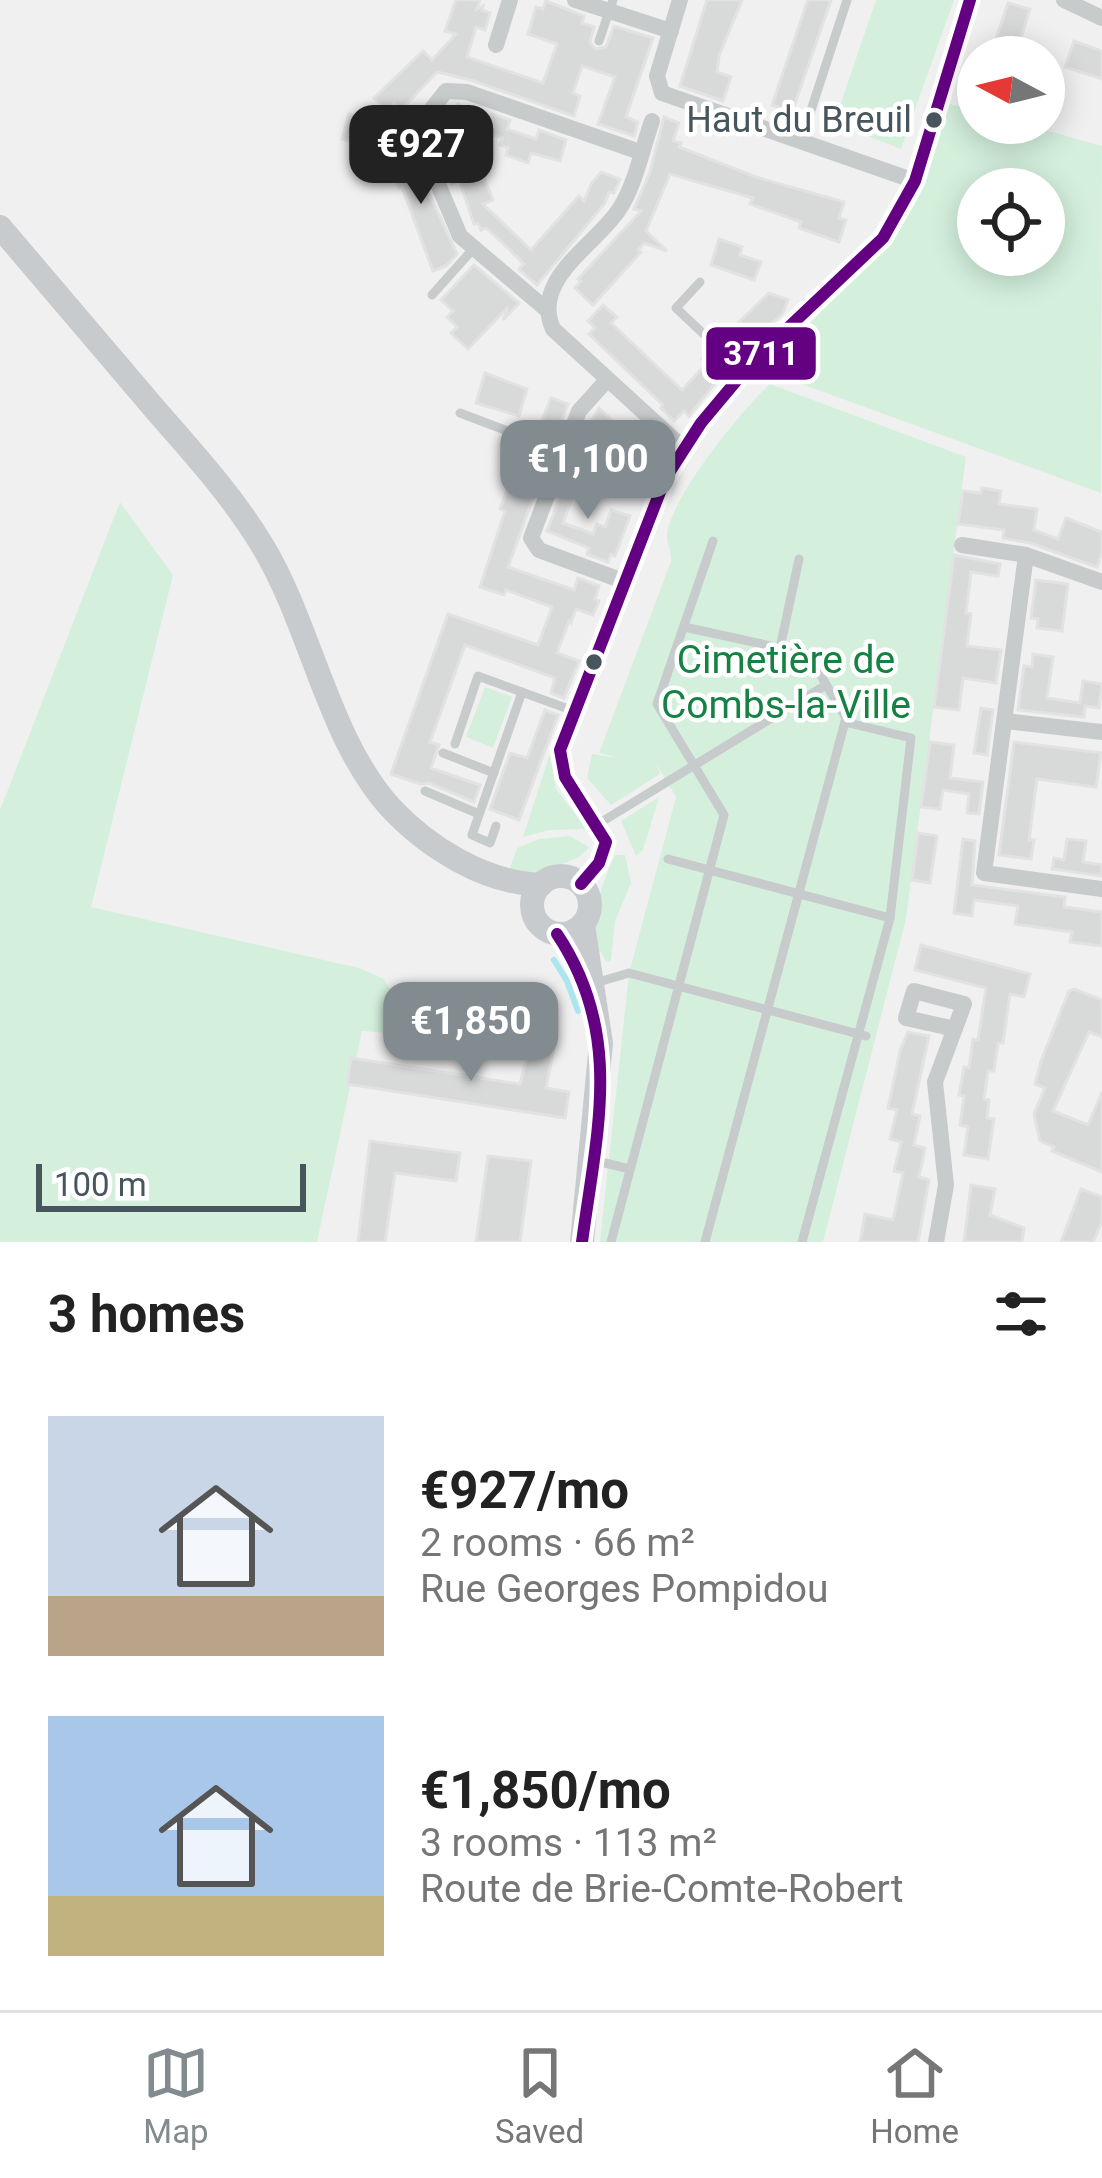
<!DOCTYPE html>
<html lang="en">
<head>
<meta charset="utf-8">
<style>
	body { margin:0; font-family:Roboto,sans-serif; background:#f2f2f2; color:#222; height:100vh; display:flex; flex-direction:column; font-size:45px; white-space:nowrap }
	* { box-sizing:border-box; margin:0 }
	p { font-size:39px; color:#767676 }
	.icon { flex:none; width:66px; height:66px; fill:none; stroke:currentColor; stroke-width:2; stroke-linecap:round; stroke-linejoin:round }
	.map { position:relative; height:1242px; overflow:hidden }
	.panel { display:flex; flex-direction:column; background:#fff; flex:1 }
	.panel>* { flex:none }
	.needle { width:78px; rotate:277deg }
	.tools { position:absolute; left:957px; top:36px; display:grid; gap:24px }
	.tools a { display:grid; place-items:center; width:108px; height:108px; border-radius:50%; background:#fff; box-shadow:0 6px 30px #0003; font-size:60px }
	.scale { position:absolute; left:36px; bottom:30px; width:270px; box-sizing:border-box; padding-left:12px; border:6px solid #47555d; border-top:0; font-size:33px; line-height:42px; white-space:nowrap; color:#47555d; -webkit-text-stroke:9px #fff; paint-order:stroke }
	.price { position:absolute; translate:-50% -102px; padding:0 27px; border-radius:24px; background:#828b90; color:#fff; font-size:39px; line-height:78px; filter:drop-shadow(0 3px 6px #0008) }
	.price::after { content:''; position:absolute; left:50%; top:72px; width:36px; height:27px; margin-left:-18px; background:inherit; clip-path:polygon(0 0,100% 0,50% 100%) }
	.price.active { background:#222; color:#fff }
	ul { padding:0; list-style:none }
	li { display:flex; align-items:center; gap:36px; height:300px; padding:0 48px }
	li span { display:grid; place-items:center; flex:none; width:336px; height:240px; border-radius:0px; color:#555 }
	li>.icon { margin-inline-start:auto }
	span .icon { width:144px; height:144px; fill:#fffc; stroke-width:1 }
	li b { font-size:51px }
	h2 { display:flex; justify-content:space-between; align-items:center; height:144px; padding:0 48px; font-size:51px }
	.menu { display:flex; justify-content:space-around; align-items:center; height:168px; border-top:3px solid #e0e0e0; background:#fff; font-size:33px; color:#767676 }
	.menu a { display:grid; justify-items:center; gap:6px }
	.menu .active { color:#828b90 }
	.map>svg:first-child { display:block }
	.green { fill:#d4f0dd; fill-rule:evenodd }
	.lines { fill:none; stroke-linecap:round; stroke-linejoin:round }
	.stream { stroke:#a9e6ef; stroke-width:6 }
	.building { fill:#d8d9d9; stroke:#e2e2e3; stroke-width:3 }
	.service { stroke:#c8cbcc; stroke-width:9 }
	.minor { stroke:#c8cbcc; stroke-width:16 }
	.secondary { stroke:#c8cbce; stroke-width:24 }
	.bus-1-casing { stroke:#fff; stroke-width:21 }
	.bus-1 { stroke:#640082; stroke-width:12 }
	.bus-dot { fill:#47555d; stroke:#fff; stroke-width:4.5 }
	.labels { text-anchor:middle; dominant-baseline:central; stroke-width:9; stroke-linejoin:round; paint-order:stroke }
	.bus-label { font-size:36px; fill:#47555d; stroke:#fff; text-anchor:end }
	.park-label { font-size:39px; fill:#158142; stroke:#fff }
	.line-badge { stroke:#fff; stroke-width:4.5 }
	.badge-label { font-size:33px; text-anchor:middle; font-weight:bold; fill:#fff }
</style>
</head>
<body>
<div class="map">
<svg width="1102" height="1242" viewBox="0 0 1102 1242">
	<rect width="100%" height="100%" fill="#f1f0f0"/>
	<g class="green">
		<path d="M876,0H954L901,149L834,123Z"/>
		<path d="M950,104L978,111V123H1020L1102,146L1101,493L763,370L895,238L916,202ZM978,189H1044V255H978Z"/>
		<path d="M770,384L966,457L906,919L823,1242H600L629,973L676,797L656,763L660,774L611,805L587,778L592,754L619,758L599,753L671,561C672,551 666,542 667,534C673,494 741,411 770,384Z"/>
		<path d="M120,502L173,575L91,907L359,968L384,979L396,1001L473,1015V1039L362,1031L317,1242H0V810Z"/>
		<path d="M485,687L512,697L493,748L466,737Z"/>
		<path d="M550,753L556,789L587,829L549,830L523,837Z"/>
		<path d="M659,797L643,850L636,856L621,821Z"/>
		<path d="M570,836L589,847C574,868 552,860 535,877L499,867L510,868L517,848L539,839Z"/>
		<path d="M615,855H625L631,883L615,921L611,961L606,962L601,952L593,954C588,925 602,882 615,855Z"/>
	</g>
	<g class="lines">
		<path class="stream" d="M554,960L567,981L578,1011"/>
	</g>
	<g class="building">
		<path d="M456,0H480L477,9L483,6L482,10L490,13L485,30L476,27L467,57L543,83L557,44L528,34L536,7L543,9L546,1L584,16L582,23L594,27L590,42L595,49L606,47L614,26L653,38L626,117L638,122L634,136L598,124L615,77L582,66L573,93L580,96L574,116L471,80L437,72L401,110L393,102L402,126L374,98L423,51L432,60L456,34L445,31Z"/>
		<path d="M707,0H742L719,56L717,72L731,77L723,101L680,86Z"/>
		<path d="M808,0H831L792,112L772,105Z"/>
		<path d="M1008,3L1030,9L1015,57H990Z"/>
		<path d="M1074,41L1102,51V79L1065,67Z"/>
		<path d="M458,104L478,118L456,142L470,176L474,173L477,181L484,178L493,200L483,204L531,250L579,196L584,201L591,184L601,172L620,179L614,193L609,192L605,203L537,285L519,269L524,264L505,245L486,228L481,230L478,223L474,224L459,180L452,184L444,166L455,161L437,144L446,141L434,130Z"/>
		<path d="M349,114L372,121L365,146L342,139Z"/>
		<path d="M492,114L510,120L507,129L536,139L539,130L566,140L560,161L531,153L528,163L506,155L508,148L500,145L503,138L485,132Z"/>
		<path d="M664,117L679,123L673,141L681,143L679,147L756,177L844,202L839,218L846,220L839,242L799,228L801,222L750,204L753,198L670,174L646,231L667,251L644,243L638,250L641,252L593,305L575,288L581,281L578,279L641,211L634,209L650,172Z"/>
		<path d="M402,142L407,156L411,154L457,254L446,266L433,271L402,187L399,188L383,149Z"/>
		<path d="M719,239L742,247L740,255L761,262L754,280L711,265Z"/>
		<path d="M474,265L519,303L503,320L508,307L468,349L451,333L457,327L447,317L453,311L441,300Z"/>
		<path d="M769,293L788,300L783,313L739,355L722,338Z"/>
		<path d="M603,305L617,317L611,323L682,390L707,363L702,359L709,351L727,368L689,416L684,411L674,421L661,408L663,405L589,334L595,328L588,321Z"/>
		<path d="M485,373L527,389L519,416L476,403Z"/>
		<path d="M551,398L568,404L558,429L541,423Z"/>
		<path d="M599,408L653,458L642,470L624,457L620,461L586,429Z"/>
		<path d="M529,450L548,456L508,567L574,590L578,578L599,586L595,599L599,601L593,615L576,609L571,623L569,621L557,653L579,661L564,698L551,693L555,678L465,645L430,742L439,745L431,768L480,785L474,802L429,783L420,784L391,774L448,614L538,645L552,607L506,590L504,595L480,587L505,511L500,509L514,471L520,473Z"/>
		<path d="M578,451L584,453L573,481L588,486L583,499L573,496L563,523L593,534L597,524L605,527L611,510L630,516L615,556L611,554L608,562L587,554L589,548L547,531Z"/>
		<path d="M982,488L1001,491L999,504L1037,509L1034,530L1058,539L1066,518L1102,532V552L1097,567L1030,543L1003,538L1004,530L958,524L963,491L981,493Z"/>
		<path d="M954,555L1000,564L998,576L971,572L966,613L971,614L967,646L1001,650L996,683L963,678L959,710L934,707Z"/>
		<path d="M1036,580L1068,584L1062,631L1037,628L1038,619L1031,618Z"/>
		<path d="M1033,654L1053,657L1047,698L1080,703L1083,681L1102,684L1099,708L1085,706L1084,717L1018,710L1024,666L1032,667Z"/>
		<path d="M981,708L993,710L987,755L974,753Z"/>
		<path d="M545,710L558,715L519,820L490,809L510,753L527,758Z"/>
		<path d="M930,742L954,745L950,778L983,782L979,814L967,813L969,794L943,790L940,809L921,807Z"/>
		<path d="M1014,742L1101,753L1096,787L1037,779L1029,840H1034L1031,859L999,855Z"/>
		<path d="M918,833L937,836L930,883L912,880Z"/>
		<path d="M963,839L975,841L972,885L1065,897L1064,907L1102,912V946L1070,942L1072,932L1015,924L1018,906L974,900L972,916L954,913Z"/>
		<path d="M1067,839L1086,841L1083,862L1102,865V876L1052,869L1054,858L1064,860Z"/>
		<path d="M921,945L1030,974L1024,997L1010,994L1003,1043H998L994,1071H988L984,1099L989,1100L987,1118L994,1119L988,1159L964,1155L968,1127L960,1125L964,1096L959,1095L964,1067L969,1068L973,1039L978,1040L986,988L915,970Z"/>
		<path d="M1074,989L1102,1000V1037L1089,1032L1053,1111L1088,1125L1102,1092V1172L1052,1151L1054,1147L1040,1141L1034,1114L1045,1088L1035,1084L1041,1061L1069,991Z"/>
		<path d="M908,1032L929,1036L912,1114L920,1116L914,1145L925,1148L919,1177L929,1180L918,1242H860L865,1214L893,1220L903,1173L894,1171L901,1142L890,1139L897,1110L888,1108L900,1051Z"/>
		<path d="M532,1039L555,1043L546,1088L569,1092L565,1118L347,1084L351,1058L520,1084Z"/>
		<path d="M370,1141L460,1153L456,1181L395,1173L385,1242H358Z"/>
		<path d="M488,1156L531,1161L520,1242H476Z"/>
		<path d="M971,1185L995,1189L990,1215L1024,1228L1022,1242H964Z"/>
		<path d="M1081,1189L1102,1197V1222L1093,1242H1061Z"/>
	</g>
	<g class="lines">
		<g class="service">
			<path d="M599,41L613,0"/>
			<path d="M801,141L847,0"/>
			<path d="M700,282L676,308L744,372"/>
			<path d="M432,295L474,248"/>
			<path d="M460,413L563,452"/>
			<path d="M684,627L808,654L846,718L705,1242"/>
			<path d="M780,648L799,559"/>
			<path d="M455,744L478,676L574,711"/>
			<path d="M443,753L494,773"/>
			<path d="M425,791L479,814"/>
			<path d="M598,824L826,685"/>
			<path d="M496,826L490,843L472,835L522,692"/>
			<path d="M668,859L890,918L911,738L845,722"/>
			<path d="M595,983L629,973L866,1036"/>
			<path d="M592,1160L630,1169"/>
			<path d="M611,1242L724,815L657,704L713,541"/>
			<path d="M802,1242L890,918"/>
		</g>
		<g class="minor">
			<path d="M575,0L671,31"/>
			<path d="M680,0L657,76L662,93L915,181"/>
			<path d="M1064,0L1102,18"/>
			<path d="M496,45L510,0"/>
			<path d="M652,121C642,149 635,187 618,211C594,246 531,280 553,329L684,449"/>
			<path d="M547,310L460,236L415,130L446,91L467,92L640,152"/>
			<path d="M607,380L579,411L531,538L539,550L623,581"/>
			<path d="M962,545L1026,555L1102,582"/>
			<path d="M1026,555L984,873L1102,889"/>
			<path d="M1005,721L1102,732"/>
			<path d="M581,884L599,863L606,842C593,806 558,791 560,750L623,581L665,479L701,423L753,361L883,238L915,181L970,0"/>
			<path d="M936,1242L946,1185L935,1082L964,1004L914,991L906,1018L955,1029"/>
		</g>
		<g class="secondary">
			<path d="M0,227C51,287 103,348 154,408C192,452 232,495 262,545C311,625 327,737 390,807C428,848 485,883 541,885"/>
			<circle cx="561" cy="905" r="29"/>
			<path d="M582,1242L601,1043L583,925"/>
		</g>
		<defs>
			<g id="bus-1">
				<path d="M581,884L599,863L606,842L565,777L560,750L665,479L701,423L753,361L883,238L915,181L970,0"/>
				<path d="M557,934C624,1034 597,1131 582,1242"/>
			</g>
		</defs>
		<use href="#bus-1" class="bus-1-casing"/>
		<use href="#bus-1" class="bus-1"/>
	</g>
	<g class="bus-dot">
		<circle cx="934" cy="120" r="10"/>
		<circle cx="594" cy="662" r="10"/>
	</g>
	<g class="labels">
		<g class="bus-label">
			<text x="912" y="120">Haut du Breuil</text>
		</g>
		<g class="park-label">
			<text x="786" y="660">Cimetière de<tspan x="786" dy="45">Combs-la-Ville</tspan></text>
		</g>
	</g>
	<rect class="line-badge" x="704" y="325" width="114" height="57" rx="12" fill="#640082"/>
	<g class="badge-label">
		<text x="761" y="365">3711</text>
	</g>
</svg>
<div class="tools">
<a><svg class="needle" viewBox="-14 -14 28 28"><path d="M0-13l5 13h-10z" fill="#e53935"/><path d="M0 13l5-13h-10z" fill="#767676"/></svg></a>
<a><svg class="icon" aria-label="locate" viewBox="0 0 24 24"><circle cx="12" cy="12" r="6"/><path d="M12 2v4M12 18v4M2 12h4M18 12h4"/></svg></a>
</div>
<div class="scale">100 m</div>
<b class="price active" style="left:421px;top:207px">€927</b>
<b class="price" style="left:588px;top:522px">€1,100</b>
<b class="price" style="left:471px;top:1084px">€1,850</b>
</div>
<section class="panel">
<h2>3 homes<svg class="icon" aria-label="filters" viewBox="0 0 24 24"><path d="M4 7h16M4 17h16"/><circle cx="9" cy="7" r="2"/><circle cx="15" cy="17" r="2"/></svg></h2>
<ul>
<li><span style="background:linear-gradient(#c9d6e8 75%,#b9a48a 0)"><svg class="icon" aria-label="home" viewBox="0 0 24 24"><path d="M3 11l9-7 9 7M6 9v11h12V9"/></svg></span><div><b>€927/mo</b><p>2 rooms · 66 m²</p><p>Rue Georges Pompidou</p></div></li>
<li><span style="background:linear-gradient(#a9c7e8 75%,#c2b280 0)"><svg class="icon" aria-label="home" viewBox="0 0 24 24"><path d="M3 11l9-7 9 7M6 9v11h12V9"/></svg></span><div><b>€1,850/mo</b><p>3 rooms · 113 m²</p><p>Route de Brie-Comte-Robert</p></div></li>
</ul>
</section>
<nav class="menu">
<a class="active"><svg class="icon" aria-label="map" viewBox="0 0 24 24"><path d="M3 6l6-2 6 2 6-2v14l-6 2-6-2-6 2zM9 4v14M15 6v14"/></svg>Map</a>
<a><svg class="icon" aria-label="saved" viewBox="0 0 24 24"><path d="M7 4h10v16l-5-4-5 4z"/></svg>Saved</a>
<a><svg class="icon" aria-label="home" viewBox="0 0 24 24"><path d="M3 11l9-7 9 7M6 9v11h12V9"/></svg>Home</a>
</nav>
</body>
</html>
